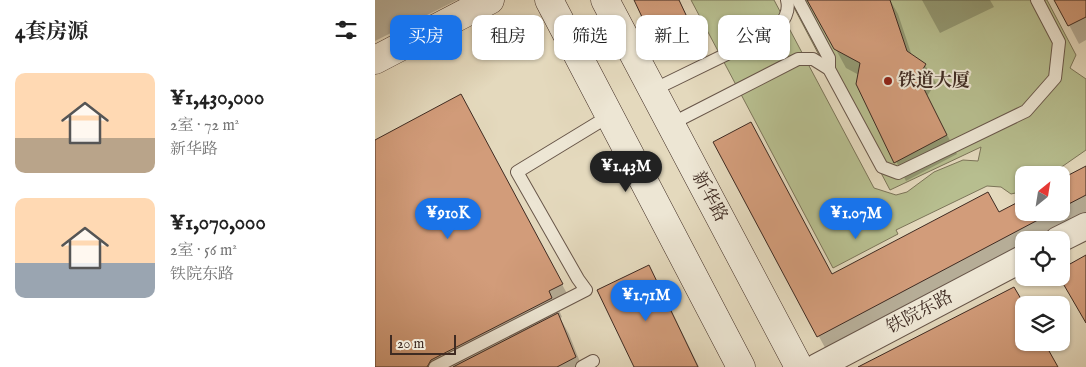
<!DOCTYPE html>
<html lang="zh">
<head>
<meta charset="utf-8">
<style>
	body { margin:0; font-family:"IM FELL English","Noto Serif SC",serif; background:#f2f2f2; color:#222; height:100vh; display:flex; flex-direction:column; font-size:19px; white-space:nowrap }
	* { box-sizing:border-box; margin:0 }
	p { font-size:16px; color:#767676 }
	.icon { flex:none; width:28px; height:28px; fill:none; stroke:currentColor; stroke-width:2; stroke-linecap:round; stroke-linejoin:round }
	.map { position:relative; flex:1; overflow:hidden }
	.panel { display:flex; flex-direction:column; background:#fff; width:375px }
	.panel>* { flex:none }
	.hud { position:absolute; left:15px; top:15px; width:475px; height:45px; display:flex; gap:10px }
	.needle { width:32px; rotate:30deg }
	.buttons { position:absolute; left:640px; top:166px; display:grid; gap:10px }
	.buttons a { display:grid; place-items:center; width:55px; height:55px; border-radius:10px; background:#fff; box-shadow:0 1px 4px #0004; font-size:25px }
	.scale { position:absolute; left:15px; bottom:12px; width:66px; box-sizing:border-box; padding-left:5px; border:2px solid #3f2b22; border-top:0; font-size:14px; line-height:18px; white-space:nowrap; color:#3f2b22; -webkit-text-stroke:4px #ede6d4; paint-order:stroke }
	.price { position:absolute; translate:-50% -42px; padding:0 11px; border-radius:18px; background:#1a73e8; color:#fff; font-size:16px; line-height:32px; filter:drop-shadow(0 1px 2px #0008) }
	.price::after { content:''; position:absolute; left:50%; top:30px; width:15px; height:11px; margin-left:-8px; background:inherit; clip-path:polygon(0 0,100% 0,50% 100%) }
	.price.current { background:#222; color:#fff }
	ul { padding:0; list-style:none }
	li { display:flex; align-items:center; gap:15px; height:125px; padding:0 15px }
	li span { display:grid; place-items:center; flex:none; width:140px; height:100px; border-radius:10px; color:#555 }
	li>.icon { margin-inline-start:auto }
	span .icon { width:60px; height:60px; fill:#fffc; stroke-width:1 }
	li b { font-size:21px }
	h2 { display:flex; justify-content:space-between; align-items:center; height:60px; padding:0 15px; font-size:21px }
	.tag { padding:0 18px; border-radius:10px; background:#fff; box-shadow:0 1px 4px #0004; font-size:18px; line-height:45px }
	.tag.current { background:#1a73e8; color:#fff }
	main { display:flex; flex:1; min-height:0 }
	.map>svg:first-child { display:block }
	.green { fill:#b7be8f; stroke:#7b7458 }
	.shadow { fill:#0003 }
	.building { fill:#d29c7a; stroke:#3f2b22 }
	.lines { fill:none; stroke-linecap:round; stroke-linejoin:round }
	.lane-casing { stroke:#685649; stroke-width:14 }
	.street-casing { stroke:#685649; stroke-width:28 }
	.secondary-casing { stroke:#3f2b22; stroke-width:29 }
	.lane { stroke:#ede6d4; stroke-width:12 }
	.street { stroke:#ede6d4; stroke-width:26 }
	.secondary { stroke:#ede6d4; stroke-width:28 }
	.poi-dot { fill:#8f2418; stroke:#ede6d4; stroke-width:2 }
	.labels { text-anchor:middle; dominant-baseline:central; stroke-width:4; stroke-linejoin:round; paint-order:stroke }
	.poi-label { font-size:18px; font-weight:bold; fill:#3f2b22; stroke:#ede6d4; text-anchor:start }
	.street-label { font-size:18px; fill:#3f2b22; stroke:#ede6d4 }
</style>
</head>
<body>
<main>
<section class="panel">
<h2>4套房源<svg class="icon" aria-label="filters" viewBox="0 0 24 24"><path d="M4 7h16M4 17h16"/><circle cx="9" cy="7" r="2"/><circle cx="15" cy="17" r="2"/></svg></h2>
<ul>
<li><span style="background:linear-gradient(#ffd9b3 65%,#b9a48a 0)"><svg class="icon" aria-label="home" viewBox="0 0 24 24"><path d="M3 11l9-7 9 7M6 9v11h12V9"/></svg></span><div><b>¥1,430,000</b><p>2室 · 72 m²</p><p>新华路</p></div></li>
<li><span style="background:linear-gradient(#ffd9b3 65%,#9aa5b1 0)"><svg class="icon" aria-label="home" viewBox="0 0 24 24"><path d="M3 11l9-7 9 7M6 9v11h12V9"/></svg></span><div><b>¥1,070,000</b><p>2室 · 56 m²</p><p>铁院东路</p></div></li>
</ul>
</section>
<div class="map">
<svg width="711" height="367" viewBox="0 0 711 367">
	<rect width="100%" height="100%" fill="#e4d9bd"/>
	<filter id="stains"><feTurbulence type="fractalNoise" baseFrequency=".004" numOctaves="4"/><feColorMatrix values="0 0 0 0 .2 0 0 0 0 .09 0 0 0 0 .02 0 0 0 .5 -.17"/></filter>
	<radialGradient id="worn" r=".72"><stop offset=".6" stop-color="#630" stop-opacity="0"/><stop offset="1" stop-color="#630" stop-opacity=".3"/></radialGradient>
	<path class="green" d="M316,0H399L499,188L521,195L532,192L559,172L588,160L603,161L606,147L515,190L415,0H672L701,55L695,68L711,79V150L675,175H649V191L636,194L626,187L612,186L521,230L523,234L458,268Z"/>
	<g class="shadow">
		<path d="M0,0H82L0,41Z"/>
		<path d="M260,0H304L321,35L287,52Z"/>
		<path d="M434,0H515L523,14L537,56L550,65L561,83L552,96L582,154L531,181L482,84L484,75L471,68Z"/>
		<path d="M547,0H615L619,7L565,33Z"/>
		<path d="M681,0H711V40L704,44Z"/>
		<path d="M96,114L197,303L184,310L187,317L185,318L194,334L207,367H0V142Z"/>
		<path d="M339,143L457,276L624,213L686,212V180L711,167V219L671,240H649V252L454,355Z"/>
		<path d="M274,267L284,285L324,367H261Z"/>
	</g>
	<g class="building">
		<path d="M259,0H304L312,17L275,34Z"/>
		<path d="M432,0H515L532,51L551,64L543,77L572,135L519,163L481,84L485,63L459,49Z"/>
		<path d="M679,0H711V17L693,26Z"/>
		<path d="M86,94L188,284L174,291L177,298L56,360L52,367H0V140Z"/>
		<path d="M376,122L457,274L613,192L624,212L649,199V212H678L442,337L338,142Z"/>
		<path d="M711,166V195L686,208V179Z"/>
		<path d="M711,255V323L686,280V269Z"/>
		<path d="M274,265L323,367H259L222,290Z"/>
		<path d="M639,287L649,304V342H669L683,367H483Z"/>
		<path d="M183,313L201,357L182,367H78Z"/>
	</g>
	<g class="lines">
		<defs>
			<g id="lane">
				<path d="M423,0L454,58V69"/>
				<path d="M278,90L401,30C409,20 415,12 412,0"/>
				<path d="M296,124L423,59H438L454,69L507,167L523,173L651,111L680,78L684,42L662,0"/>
				<path d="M60,367L211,290L203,279L142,172L234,116"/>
				<path d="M207,367L218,361"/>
			</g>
			<g id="street">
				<path d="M683,240L711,226"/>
				<path d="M442,367L649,258"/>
			</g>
			<g id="secondary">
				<path d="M174,0L366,367"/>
				<path d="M230,0L424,367"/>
				<path d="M0,60L115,0"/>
			</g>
		</defs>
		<use href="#lane" class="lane-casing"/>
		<use href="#street" class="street-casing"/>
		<use href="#secondary" class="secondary-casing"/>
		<use href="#lane" class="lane"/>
		<use href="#street" class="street"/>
		<use href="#secondary" class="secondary"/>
	</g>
	<circle class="poi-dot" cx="513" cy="81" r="5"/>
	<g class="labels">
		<g class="poi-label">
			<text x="523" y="81">铁道大厦</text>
		</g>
		<g class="street-label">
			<text transform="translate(334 197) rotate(62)">新华路</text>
			<text transform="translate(545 313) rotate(-28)">铁院东路</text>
		</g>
	</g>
	<rect width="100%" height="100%" filter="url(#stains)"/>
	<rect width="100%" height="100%" fill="url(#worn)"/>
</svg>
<div class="buttons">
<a><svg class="needle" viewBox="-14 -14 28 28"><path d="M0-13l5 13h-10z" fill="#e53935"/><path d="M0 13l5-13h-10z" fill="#767676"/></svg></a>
<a><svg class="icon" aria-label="locate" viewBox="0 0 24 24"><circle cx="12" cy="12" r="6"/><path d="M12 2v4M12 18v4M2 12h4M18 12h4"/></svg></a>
<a><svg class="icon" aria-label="layers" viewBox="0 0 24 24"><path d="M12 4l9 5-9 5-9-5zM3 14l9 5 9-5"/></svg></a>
</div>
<div class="scale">20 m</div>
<b class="price current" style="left:251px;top:193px">¥1.43M</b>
<b class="price" style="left:73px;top:240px">¥910K</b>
<b class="price" style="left:481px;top:240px">¥1.07M</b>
<b class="price" style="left:271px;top:322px">¥1.71M</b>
<div class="hud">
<a class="tag current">买房</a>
<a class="tag">租房</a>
<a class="tag">筛选</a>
<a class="tag">新上</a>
<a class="tag">公寓</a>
</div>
</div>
</main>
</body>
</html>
